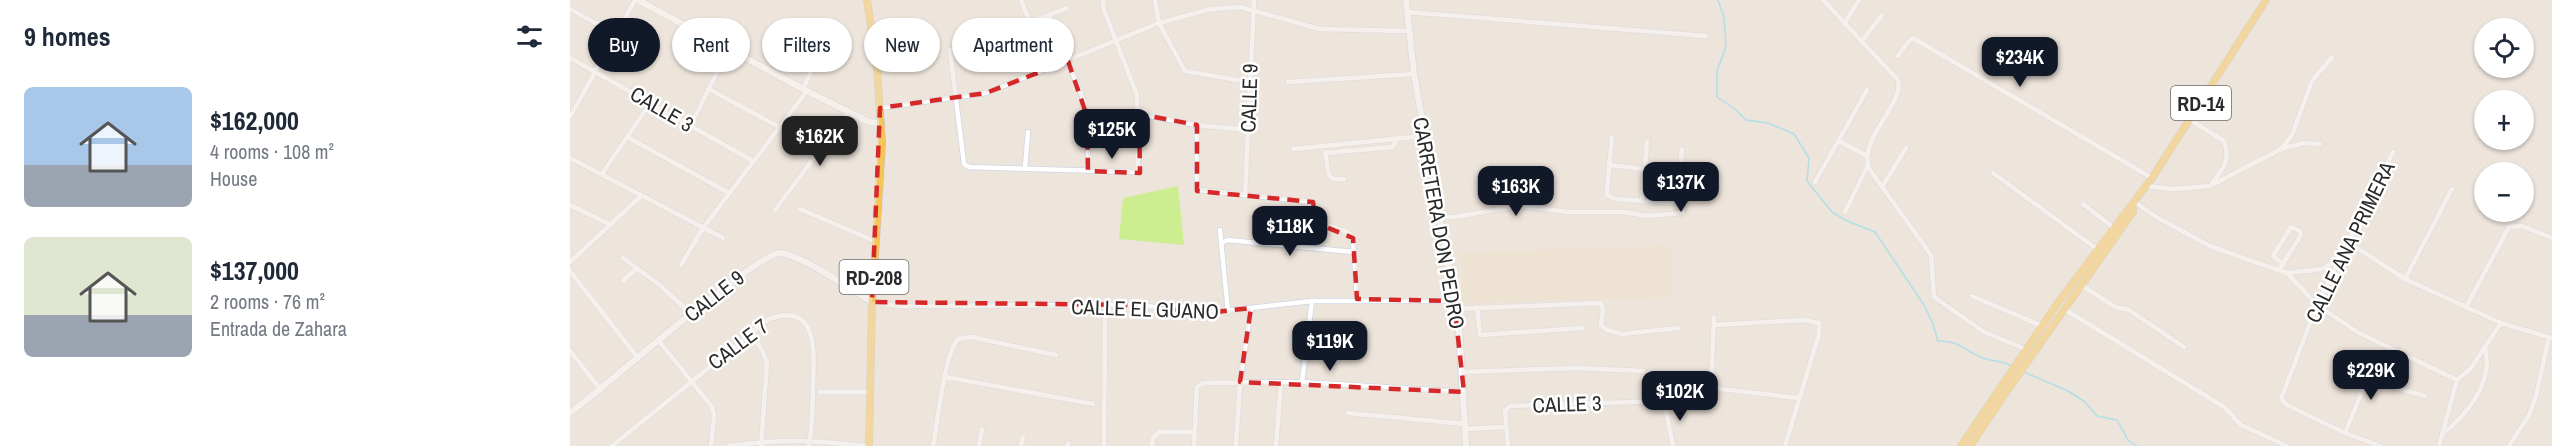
<!DOCTYPE html>
<html lang="en">
<head>
<meta charset="utf-8">
<style>
	body { margin:0; font-family:"Archivo Narrow",sans-serif; background:#f6f6f7; color:#1f2937; height:100vh; display:flex; flex-direction:column; font-size:22px; white-space:nowrap }
	* { box-sizing:border-box; margin:0 }
	p { font-size:20px; color:#747a83 }
	.icon { flex:none; width:33px; height:33px; fill:none; stroke:currentColor; stroke-width:2; stroke-linecap:round; stroke-linejoin:round }
	.map { position:relative; flex:1; overflow:hidden }
	.drawer { display:flex; flex-direction:column; background:#fff; width:570px }
	.drawer>* { flex:none }
	.guide { position:absolute; left:18px; top:18px; width:570px; height:54px; display:flex; gap:12px }
	.fabs { position:absolute; left:1904px; top:18px; display:grid; gap:12px }
	.fabs a { display:grid; place-items:center; width:60px; height:60px; border-radius:50%; background:#fff; box-shadow:0 2px 4px #0004; font-size:30px }
	.price { position:absolute; translate:-50% -51px; padding:0 14px; border-radius:12px; background:#111827; color:#fff; font-size:20px; line-height:39px; filter:drop-shadow(0 2px 3px #0008) }
	.price::after { content:''; position:absolute; left:50%; top:36px; width:18px; height:14px; margin-left:-9px; background:inherit; clip-path:polygon(0 0,100% 0,50% 100%) }
	.price.on { background:#222; color:#fff }
	ul { padding:0; list-style:none }
	li { display:flex; align-items:center; gap:18px; height:150px; padding:0 24px }
	li span { display:grid; place-items:center; flex:none; width:168px; height:120px; border-radius:9px; color:#555 }
	li>.icon { margin-inline-start:auto }
	span .icon { width:72px; height:72px; fill:#fffc; stroke-width:1 }
	li b { font-size:26px }
	h2 { display:flex; justify-content:space-between; align-items:center; height:72px; padding:0 24px; font-size:26px }
	.chip { padding:0 21px; border-radius:27px; background:#fff; box-shadow:0 2px 4px #0004; font-size:21px; line-height:54px }
	.chip.on { background:#111827; color:#fff }
	main { display:flex; flex:1; min-height:0 }
	.map>svg:first-child { display:block }
	.education { fill:#efe0ca }
	.pitch { fill:#cdee90 }
	.lines { fill:none; stroke-linecap:round; stroke-linejoin:round }
	.stream { stroke:#6ad9f3; stroke-width:1.5 }
	.street-casing { stroke:#d0d6e4; stroke-width:6 }
	.secondary-casing { stroke:#d0d6e4; stroke-width:8 }
	.primary-casing { stroke:#c3c3c3; stroke-width:8 }
	.street { stroke:#fff; stroke-width:4.5 }
	.secondary { stroke:#fff; stroke-width:6 }
	.primary { stroke:#f6c557; stroke-width:7 }
	.marked { fill:none; stroke:#d62828; stroke-width:4.5; stroke-dasharray:12 8; stroke-linejoin:round }
	.labels { text-anchor:middle; dominant-baseline:central; stroke-width:5; stroke-linejoin:round; paint-order:stroke }
	.shield { fill:#fff; stroke:#6a6a6a; stroke-width:1.5 }
	.shield-label { font-size:20px; font-weight:bold; fill:#2a2a2a }
	.street-label { font-size:21px; fill:#2a2a2a; stroke:#fff }
</style>
</head>
<body>
<main>
<section class="drawer">
<h2>9 homes<svg class="icon" aria-label="filters" viewBox="0 0 24 24"><path d="M4 7h16M4 17h16"/><circle cx="9" cy="7" r="2"/><circle cx="15" cy="17" r="2"/></svg></h2>
<ul>
<li><span style="background:linear-gradient(#a9c7e8 65%,#9aa5b1 0)"><svg class="icon" aria-label="home" viewBox="0 0 24 24"><path d="M3 11l9-7 9 7M6 9v11h12V9"/></svg></span><div><b>$162,000</b><p>4 rooms · 108 m²</p><p>House</p></div></li>
<li><span style="background:linear-gradient(#dfe7d0 65%,#9aa5b1 0)"><svg class="icon" aria-label="home" viewBox="0 0 24 24"><path d="M3 11l9-7 9 7M6 9v11h12V9"/></svg></span><div><b>$137,000</b><p>2 rooms · 76 m²</p><p>Entrada de Zahara</p></div></li>
</ul>
</section>
<div class="map">
<svg width="1982" height="446" viewBox="0 0 1982 446">
	<rect width="100%" height="100%" fill="#ede4db"/>
	<path class="education" d="M1100,246L1101,297L892,303L891,252Z"/>
	<path class="pitch" d="M608,186L614,245L549,239L553,198Z"/>
	<g class="lines">
		<g class="stream">
			<path d="M1148,0L1154,17L1156,46L1147,71V97L1165,109L1176,120L1198,123L1224,134L1239,158L1237,181L1262,212L1277,221L1305,232L1354,305L1363,324L1368,341C1393,341 1393,351 1413,358C1423,362 1432,360 1442,366"/>
			<path d="M1454,372L1498,391L1515,402L1527,416L1547,420L1558,440L1567,446"/>
		</g>
		<defs>
			<g id="street">
				<path d="M451,0L460,23"/>
				<path d="M585,0L589,23L615,71L679,82"/>
				<path d="M1253,0L1328,80C1335,105 1285,141 1300,170L1361,255L1364,297L1414,332L1455,349"/>
				<path d="M497,8L417,39L380,50L394,164L399,167L568,172L567,95L534,10L533,0"/>
				<path d="M0,9L85,56"/>
				<path d="M837,12L1136,36"/>
				<path d="M479,15L514,101L518,135V171"/>
				<path d="M1274,24L1289,0"/>
				<path d="M1291,42L1312,15"/>
				<path d="M1328,56L1339,41L1343,38L1582,178"/>
				<path d="M0,58L183,161"/>
				<path d="M718,82L844,74"/>
				<path d="M139,89L209,127"/>
				<path d="M233,89L257,36"/>
				<path d="M310,108L416,93L589,23L641,9L670,7L750,29L838,31"/>
				<path d="M569,114L627,125L678,130"/>
				<path d="M0,117L65,0"/>
				<path d="M1620,120L1654,141C1661,161 1653,168 1642,184"/>
				<path d="M121,125L159,48"/>
				<path d="M627,125V186L629,190L743,202L747,222L778,232L783,238L787,299"/>
				<path d="M57,137L159,193"/>
				<path d="M1042,137L1037,191V195L1045,199L1107,203L1112,149"/>
				<path d="M1269,141L1297,156"/>
				<path d="M723,149L854,136"/>
				<path d="M1711,149L1734,143L1750,144"/>
				<path d="M755,152L759,176L764,179H774"/>
				<path d="M755,153L823,147L826,139"/>
				<path d="M0,158L153,238"/>
				<path d="M1039,165L1074,169"/>
				<path d="M455,168L458,132"/>
				<path d="M1423,173L1527,249"/>
				<path d="M32,174L81,102"/>
				<path d="M1245,182L1297,90"/>
				<path d="M1576,186L1603,189L1640,186L1711,149L1722,135L1742,81L1762,57"/>
				<path d="M1312,187L1336,148"/>
				<path d="M675,195L684,0"/>
				<path d="M1072,201L1077,141"/>
				<path d="M1565,202L1586,217L1642,247L1717,273L1747,305L1789,333L1887,380"/>
				<path d="M1513,204L1543,227"/>
				<path d="M0,205L41,225"/>
				<path d="M230,209L307,242"/>
				<path d="M205,210L278,112"/>
				<path d="M1275,212L1298,165"/>
				<path d="M868,217H885L947,206L999,212H1054L1076,216L1113,213"/>
				<path d="M650,230L658,312"/>
				<path d="M1778,242L1835,279L1931,323L1982,338"/>
				<path d="M651,243L658,240L784,252"/>
				<path d="M53,258L91,286L121,314"/>
				<path d="M0,262L71,196"/>
				<path d="M111,265L133,228L237,91"/>
				<path d="M1709,270L1731,235L1730,231L1721,227L1703,256L1713,264"/>
				<path d="M0,271L68,358"/>
				<path d="M1717,273L1752,269L1768,260"/>
				<path d="M1835,279L1882,189"/>
				<path d="M53,281L67,268"/>
				<path d="M1513,286L1545,307L1559,310L1614,347"/>
				<path d="M1402,296L1472,326"/>
				<path d="M302,302L329,306L565,305L637,313L742,301H884"/>
				<path d="M907,307L910,335L1013,328"/>
				<path d="M1896,307L1939,227L1952,226L1982,238"/>
				<path d="M886,309L1031,303L1033,310L1031,325L1037,330L1052,334L1108,328"/>
				<path d="M1494,309L1654,407L1671,425L1717,446"/>
				<path d="M1144,325L1234,320L1249,323V334L1215,446"/>
				<path d="M181,333L193,352L197,364L191,446"/>
				<path d="M89,341L142,407L144,416L141,446"/>
				<path d="M0,351L31,390"/>
				<path d="M892,372L1008,368L1073,371"/>
				<path d="M376,377L523,404"/>
				<path d="M1798,380L1855,396"/>
				<path d="M732,382L742,301"/>
				<path d="M1141,387L1144,317"/>
				<path d="M249,392H301"/>
				<path d="M778,413L895,424"/>
				<path d="M895,429L936,427"/>
				<path d="M1775,433L1805,360"/>
				<path d="M1872,434C1897,416 1924,381 1915,348"/>
				<path d="M42,446L199,319C249,301 244,353 243,385C243,406 242,426 239,446"/>
				<path d="M158,446C208,439 245,440 295,446"/>
				<path d="M363,446C368,422 374,355 388,339L401,337L486,355"/>
				<path d="M409,446L412,429"/>
				<path d="M451,446L453,437"/>
				<path d="M497,446L499,443"/>
				<path d="M534,446L535,306"/>
				<path d="M582,446L583,438L589,432H624"/>
				<path d="M624,446L627,387L633,383L732,382L894,392"/>
				<path d="M666,446L670,382L681,308"/>
				<path d="M706,446L711,382"/>
				<path d="M938,446L935,411L940,406L1094,401"/>
				<path d="M1103,446L1094,401L1097,383L1229,398"/>
				<path d="M1810,446L1775,433L1717,405L1711,399L1747,305L1823,152"/>
				<path d="M1869,446L1887,380L1901,368L1931,323"/>
				<path d="M1939,446L1959,415L1966,396L1979,337"/>
			</g>
			<g id="secondary">
				<path d="M68,0L237,91L299,122L311,123"/>
				<path d="M836,0L844,74L889,326L896,446"/>
				<path d="M0,413C30,391 188,252 210,253C228,253 285,292 302,302"/>
			</g>
			<g id="primary">
				<path d="M297,0L307,68L312,143L302,302L299,446"/>
				<path d="M1391,446L1487,304L1582,178L1696,0"/>
				<path d="M1400,446L1441,385L1563,212V205"/>
			</g>
		</defs>
		<use href="#street" class="street-casing"/>
		<use href="#secondary" class="secondary-casing"/>
		<use href="#primary" class="primary-casing"/>
		<use href="#street" class="street"/>
		<use href="#secondary" class="secondary"/>
		<use href="#primary" class="primary"/>
	</g>
	<path d="M0 0H1982V446H0ZM498,61L517,116L518,171L570,173L569,114L627,125V191L743,202L746,223L783,238L787,299L884,301L894,392L670,382L681,308L637,313L565,305L302,302L310,108L416,93Z" fill="#ede4db" fill-opacity=".55" fill-rule="evenodd"/>
	<path class="marked" d="M498,61L517,116L518,171L570,173L569,114L627,125V191L743,202L746,223L783,238L787,299L884,301L894,392L670,382L681,308L637,313L565,305L302,302L310,108L416,93Z"/>
	<g class="labels">
		<g class="shield">
			<rect x="1601" y="86" width="60" height="34" rx="4.5"/>
			<rect x="269.5" y="260" width="69" height="34" rx="4.5"/>
		</g>
		<g class="shield-label">
			<text x="1631" y="103">RD-14</text>
			<text x="304" y="277">RD-208</text>
		</g>
		<g class="street-label">
			<text transform="translate(679 98) rotate(-88)">CALLE 9</text>
			<text transform="translate(92 109) rotate(30)">CALLE 3</text>
			<text transform="translate(869 223) rotate(80)">CARRETERA DON PEDRO</text>
			<text transform="translate(1780 242) rotate(-64)">CALLE ANA PRIMERA</text>
			<text transform="translate(144 296) rotate(-38)">CALLE 9</text>
			<text transform="translate(575 309) rotate(2)">CALLE EL GUANO</text>
			<text transform="translate(168 344) rotate(-37)">CALLE 7</text>
			<text transform="translate(997 404) rotate(-2)">CALLE 3</text>
		</g>
	</g>
</svg>
<div class="fabs">
<a><svg class="icon" aria-label="locate" viewBox="0 0 24 24"><circle cx="12" cy="12" r="6"/><path d="M12 2v4M12 18v4M2 12h4M18 12h4"/></svg></a>
<a>+</a>
<a>−</a>
</div>
<b class="price" style="left:1450px;top:88px">$234K</b>
<b class="price" style="left:542px;top:160px">$125K</b>
<b class="price on" style="left:250px;top:167px">$162K</b>
<b class="price" style="left:1111px;top:213px">$137K</b>
<b class="price" style="left:946px;top:217px">$163K</b>
<b class="price" style="left:720px;top:257px">$118K</b>
<b class="price" style="left:760px;top:372px">$119K</b>
<b class="price" style="left:1801px;top:401px">$229K</b>
<b class="price" style="left:1110px;top:422px">$102K</b>
<div class="guide">
<a class="chip on">Buy</a>
<a class="chip">Rent</a>
<a class="chip">Filters</a>
<a class="chip">New</a>
<a class="chip">Apartment</a>
</div>
</div>
</main>
</body>
</html>
